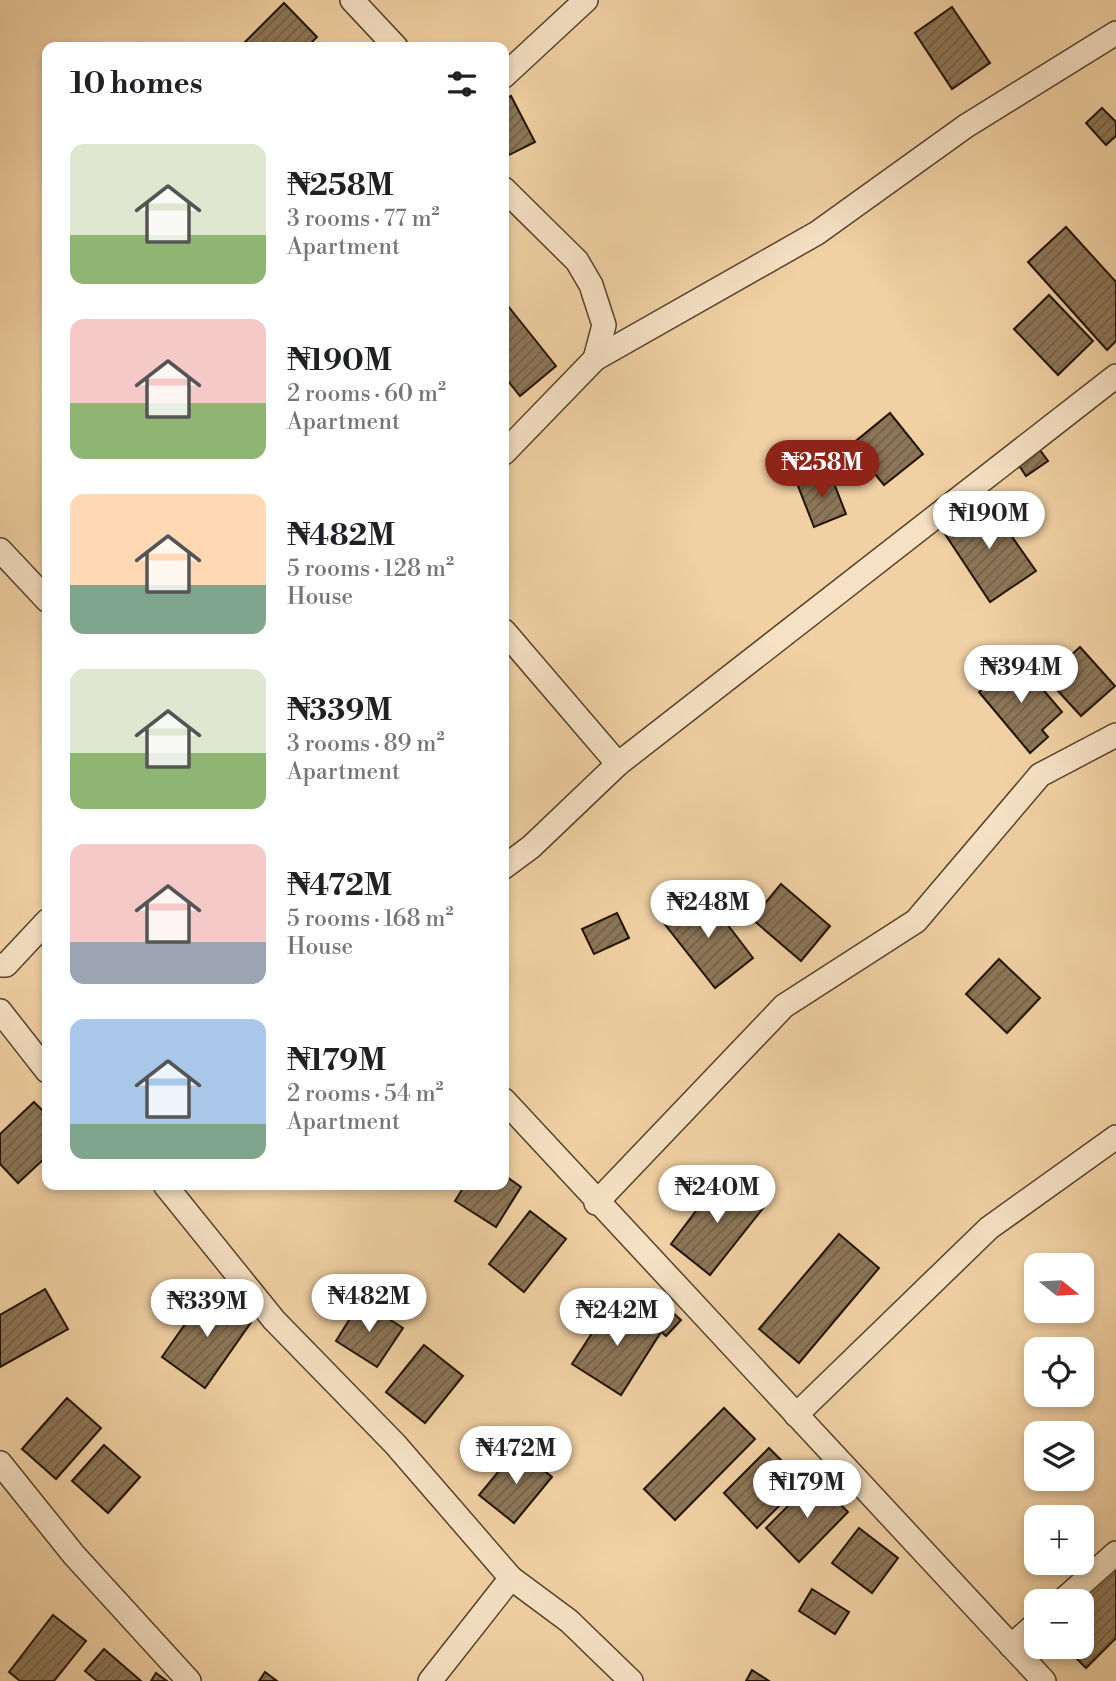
<!DOCTYPE html>
<html lang="en">
<head>
<meta charset="utf-8">
<style>
	body { margin:0; font-family:"Libre Bodoni",serif; background:#f6f6f6; color:#202124; height:100vh; display:flex; flex-direction:column; font-size:26px; white-space:nowrap }
	* { box-sizing:border-box; margin:0 }
	p { font-size:23px; color:#757577 }
	.icon { flex:none; width:38px; height:38px; fill:none; stroke:currentColor; stroke-width:2; stroke-linecap:round; stroke-linejoin:round }
	.map { position:relative; flex:1; overflow:hidden }
	.details { position:absolute; left:42px; top:42px; width:467px; height:1148px; display:flex; flex-direction:column; background:#fff; border-radius:14px; box-shadow:0 4px 10px #0003 }
	.details>* { flex:none }
	.needle { width:46px; rotate:108deg }
	.fabs { position:absolute; left:1024px; top:1253px; display:grid; gap:14px }
	.fabs a { display:grid; place-items:center; width:70px; height:70px; border-radius:14px; background:#fff; box-shadow:0 4px 10px #0003; font-size:35px }
	.price { position:absolute; translate:-50% -60px; padding:0 16px; border-radius:24px; background:#fff; color:#222; font-size:23px; line-height:46px; filter:drop-shadow(0 2px 4px #0008) }
	.price::after { content:''; position:absolute; left:50%; top:42px; width:21px; height:16px; margin-left:-10px; background:inherit; clip-path:polygon(0 0,100% 0,50% 100%) }
	.price.active { background:#8f2418; color:#fff }
	ul { padding:0; list-style:none }
	li { display:flex; align-items:center; gap:21px; height:175px; padding:0 28px }
	li span { display:grid; place-items:center; flex:none; width:196px; height:140px; border-radius:14px; color:#555 }
	li>.icon { margin-inline-start:auto }
	span .icon { width:84px; height:84px; fill:#fffc; stroke-width:1 }
	li b { font-size:30px }
	h2 { display:flex; justify-content:space-between; align-items:center; height:84px; padding:0 28px; font-size:30px }
	.map>svg:first-child { display:block }
	.building { fill:url(#building-hatch); stroke:#201405; stroke-width:2 }
	.lines { fill:none; stroke-linecap:round; stroke-linejoin:round }
	.minor-casing { stroke:#54432d; stroke-width:26 }
	.minor { stroke:#f6e1c4; stroke-width:23 }
</style>
</head>
<body>
<div class="map">
<svg width="1116" height="1681" viewBox="0 0 1116 1681">
	<defs>
		<pattern id="building-hatch" width="6" height="6" patternUnits="userSpaceOnUse" patternTransform="scale(1.75)"><rect width="6" height="6" fill="#8d7658"/><path d="M-1 1l2-2M0 6l6-6M5 7l2-2" fill="none" stroke="#736047"/></pattern>
	</defs>
	<rect width="100%" height="100%" fill="#f1d1a4"/>
	<filter id="stains"><feTurbulence type="fractalNoise" baseFrequency=".00286" numOctaves="4"/><feColorMatrix values="0 0 0 0 .2 0 0 0 0 .09 0 0 0 0 .02 0 0 0 .5 -.17"/></filter>
	<radialGradient id="worn" r=".72"><stop offset=".6" stop-color="#630" stop-opacity="0"/><stop offset="1" stop-color="#630" stop-opacity=".3"/></radialGradient>
	<g class="building">
		<path d="M284,3L317,37L307,47H240Z"/>
		<path d="M952,7L990,63L952,89L915,33Z"/>
		<path d="M511,96L535,142L507,156L504,150V100Z"/>
		<path d="M1102,108L1116,122V136L1106,145L1086,123Z"/>
		<path d="M1066,227L1116,282V341L1107,350L1028,262Z"/>
		<path d="M1049,295L1093,341L1058,375L1014,329Z"/>
		<path d="M504,301L556,366L520,396L504,376Z"/>
		<path d="M890,413L923,454L884,485L851,445Z"/>
		<path d="M1037,446L1048,461L1026,476L1016,461Z"/>
		<path d="M830,473L846,514L814,527L798,486Z"/>
		<path d="M987,501L1036,571L990,602L943,531Z"/>
		<path d="M1080,647L1115,686L1081,716L1046,678Z"/>
		<path d="M1017,659L1062,712L1042,730L1048,737L1030,753L979,692Z"/>
		<path d="M781,884L830,926L801,961L752,919Z"/>
		<path d="M702,891L753,958L715,988L663,922Z"/>
		<path d="M617,913L629,938L594,954L582,929Z"/>
		<path d="M999,959L1040,998L1007,1033L966,994Z"/>
		<path d="M34,1102L47,1115V1156L18,1183L0,1164V1134Z"/>
		<path d="M504,1175L521,1187L496,1227L455,1201L465,1185H504Z"/>
		<path d="M723,1175L764,1207L710,1275L671,1244Z"/>
		<path d="M530,1211L566,1239L524,1292L489,1264Z"/>
		<path d="M839,1234L879,1268L799,1363L759,1329Z"/>
		<path d="M45,1289L68,1329L0,1367V1315Z"/>
		<path d="M209,1290L252,1321L205,1388L162,1357Z"/>
		<path d="M653,1295L681,1320L666,1336L638,1311Z"/>
		<path d="M361,1301L403,1328L377,1367L336,1341Z"/>
		<path d="M613,1301L661,1332L621,1395L572,1364Z"/>
		<path d="M424,1345L463,1376L425,1423L386,1392Z"/>
		<path d="M67,1398L101,1428L56,1479L22,1449Z"/>
		<path d="M724,1408L755,1439L675,1520L644,1489Z"/>
		<path d="M104,1445L140,1477L108,1513L72,1481Z"/>
		<path d="M769,1448L803,1482L757,1528L724,1493Z"/>
		<path d="M517,1449L552,1477L514,1523L479,1495Z"/>
		<path d="M815,1479L848,1512L799,1562L766,1528Z"/>
		<path d="M859,1528L898,1558L872,1593L832,1563Z"/>
		<path d="M1116,1563V1638L1086,1668L1065,1647H1082V1601H1079Z"/>
		<path d="M812,1589L849,1612L835,1634L799,1611Z"/>
		<path d="M53,1615L86,1641L54,1681H20L9,1672Z"/>
		<path d="M104,1649L141,1681H97L85,1671Z"/>
		<path d="M752,1670L769,1681H746Z"/>
		<path d="M265,1672L277,1681H259Z"/>
		<path d="M156,1673L167,1681H151Z"/>
	</g>
	<g class="lines">
		<defs>
			<g id="minor">
				<path d="M352,0L396,47"/>
				<path d="M504,76L586,0"/>
				<path d="M504,189L577,261L591,285L604,325L595,359"/>
				<path d="M504,453L595,359L817,233L966,126L1116,33"/>
				<path d="M0,550L47,600"/>
				<path d="M504,631L618,764"/>
				<path d="M504,867L531,847L618,764L1116,376"/>
				<path d="M0,965H6L47,921"/>
				<path d="M0,1011L47,1071"/>
				<path d="M504,1100L1044,1681"/>
				<path d="M165,1185L274,1320L395,1444L511,1578L569,1621L631,1681"/>
				<path d="M596,1203L784,1006L916,921L1040,775L1116,735"/>
				<path d="M796,1415L989,1228L1116,1137"/>
				<path d="M0,1463L74,1555L189,1681"/>
				<path d="M1062,1601L1116,1553"/>
				<path d="M1011,1646L1036,1624"/>
				<path d="M430,1681L511,1578"/>
			</g>
		</defs>
		<use href="#minor" class="minor-casing"/>
		<use href="#minor" class="minor"/>
	</g>
	<rect width="100%" height="100%" filter="url(#stains)"/>
	<rect width="100%" height="100%" fill="url(#worn)"/>
</svg>
<div class="fabs">
<a><svg class="needle" viewBox="-14 -14 28 28"><path d="M0-13l5 13h-10z" fill="#e53935"/><path d="M0 13l5-13h-10z" fill="#757577"/></svg></a>
<a><svg class="icon" aria-label="locate" viewBox="0 0 24 24"><circle cx="12" cy="12" r="6"/><path d="M12 2v4M12 18v4M2 12h4M18 12h4"/></svg></a>
<a><svg class="icon" aria-label="layers" viewBox="0 0 24 24"><path d="M12 4l9 5-9 5-9-5zM3 14l9 5 9-5"/></svg></a>
<a>+</a>
<a>−</a>
</div>
<b class="price active" style="left:822px;top:500px">₦258M</b>
<b class="price" style="left:989px;top:551px">₦190M</b>
<b class="price" style="left:1021px;top:705px">₦394M</b>
<b class="price" style="left:708px;top:940px">₦248M</b>
<b class="price" style="left:717px;top:1225px">₦240M</b>
<b class="price" style="left:369px;top:1334px">₦482M</b>
<b class="price" style="left:207px;top:1339px">₦339M</b>
<b class="price" style="left:617px;top:1348px">₦242M</b>
<b class="price" style="left:516px;top:1486px">₦472M</b>
<b class="price" style="left:807px;top:1520px">₦179M</b>
<section class="details">
<h2>10 homes<svg class="icon" aria-label="filters" viewBox="0 0 24 24"><path d="M4 7h16M4 17h16"/><circle cx="9" cy="7" r="2"/><circle cx="15" cy="17" r="2"/></svg></h2>
<ul>
<li><span style="background:linear-gradient(#dfe7d0 65%,#8fb573 0)"><svg class="icon" aria-label="home" viewBox="0 0 24 24"><path d="M3 11l9-7 9 7M6 9v11h12V9"/></svg></span><div><b>₦258M</b><p>3 rooms · 77 m²</p><p>Apartment</p></div></li>
<li><span style="background:linear-gradient(#f6c9c9 60%,#8fb573 0)"><svg class="icon" aria-label="home" viewBox="0 0 24 24"><path d="M3 11l9-7 9 7M6 9v11h12V9"/></svg></span><div><b>₦190M</b><p>2 rooms · 60 m²</p><p>Apartment</p></div></li>
<li><span style="background:linear-gradient(#ffd9b3 65%,#7fa58c 0)"><svg class="icon" aria-label="home" viewBox="0 0 24 24"><path d="M3 11l9-7 9 7M6 9v11h12V9"/></svg></span><div><b>₦482M</b><p>5 rooms · 128 m²</p><p>House</p></div></li>
<li><span style="background:linear-gradient(#dfe7d0 60%,#8fb573 0)"><svg class="icon" aria-label="home" viewBox="0 0 24 24"><path d="M3 11l9-7 9 7M6 9v11h12V9"/></svg></span><div><b>₦339M</b><p>3 rooms · 89 m²</p><p>Apartment</p></div></li>
<li><span style="background:linear-gradient(#f6c9c9 70%,#9aa5b1 0)"><svg class="icon" aria-label="home" viewBox="0 0 24 24"><path d="M3 11l9-7 9 7M6 9v11h12V9"/></svg></span><div><b>₦472M</b><p>5 rooms · 168 m²</p><p>House</p></div></li>
<li><span style="background:linear-gradient(#a9c7e8 75%,#7fa58c 0)"><svg class="icon" aria-label="home" viewBox="0 0 24 24"><path d="M3 11l9-7 9 7M6 9v11h12V9"/></svg></span><div><b>₦179M</b><p>2 rooms · 54 m²</p><p>Apartment</p></div></li>
</ul>
</section>
</div>
</body>
</html>
